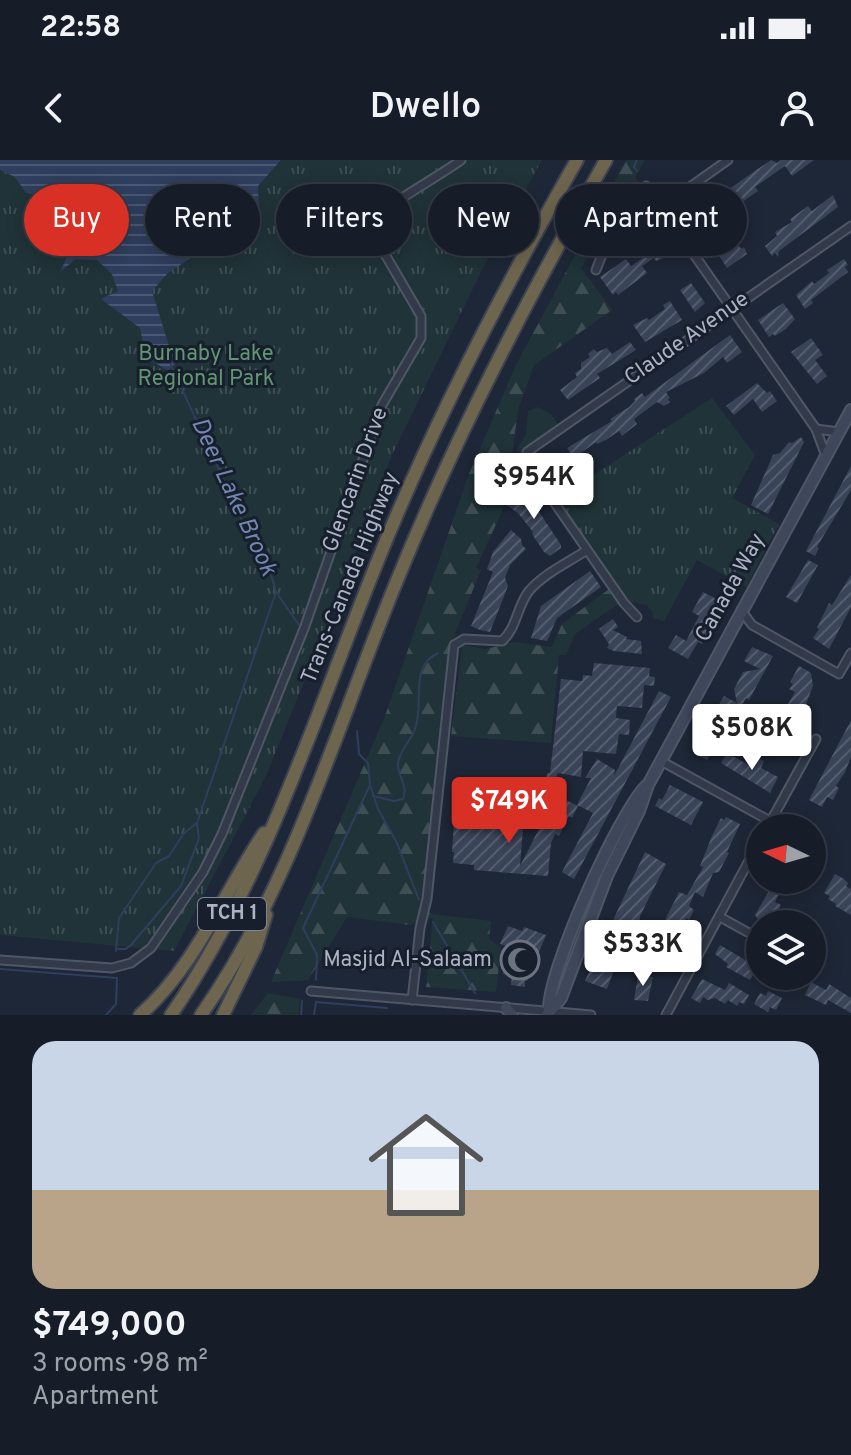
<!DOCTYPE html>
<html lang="en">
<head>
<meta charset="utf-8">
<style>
	body { margin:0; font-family:Overpass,sans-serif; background:#1f2631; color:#f1f3f6; height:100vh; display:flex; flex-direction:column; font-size:30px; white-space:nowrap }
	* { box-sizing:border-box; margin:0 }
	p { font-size:26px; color:#9ea2a8 }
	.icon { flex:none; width:44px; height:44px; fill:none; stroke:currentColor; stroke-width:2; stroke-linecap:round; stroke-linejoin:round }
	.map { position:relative; height:855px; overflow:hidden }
	.details { display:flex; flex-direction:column; background:#161d29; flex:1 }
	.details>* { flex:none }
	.guide { position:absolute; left:24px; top:24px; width:804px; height:72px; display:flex; gap:16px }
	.needle { width:52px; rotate:275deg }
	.fabs { position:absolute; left:746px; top:654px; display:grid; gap:16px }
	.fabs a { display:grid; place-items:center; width:80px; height:80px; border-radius:50%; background:#161d29; box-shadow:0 4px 20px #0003,0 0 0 2px #353b46; font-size:40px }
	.price { position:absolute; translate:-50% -68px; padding:0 18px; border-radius:8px; background:#fff; color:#222; font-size:26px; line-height:52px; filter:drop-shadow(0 2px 4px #0008) }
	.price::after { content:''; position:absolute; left:50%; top:48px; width:24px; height:18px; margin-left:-12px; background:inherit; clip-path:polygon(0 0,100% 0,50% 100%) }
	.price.active { background:#d93025; color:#fff }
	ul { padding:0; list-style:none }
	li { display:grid; align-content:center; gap:16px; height:424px; padding:0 32px }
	li span { display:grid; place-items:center; height:248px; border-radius:24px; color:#555 }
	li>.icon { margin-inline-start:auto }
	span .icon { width:144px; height:144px; fill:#fffc; stroke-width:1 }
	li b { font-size:34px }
	.tag { padding:0 28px; border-radius:36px; background:#161d29; box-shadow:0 4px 20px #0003,0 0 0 2px #353b46; font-size:28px; line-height:72px }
	.tag.active { background:#d93025; color:#fff }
	.status { display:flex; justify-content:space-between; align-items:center; height:56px; padding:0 40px; background:#161d29; direction:ltr }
	.status svg { height:22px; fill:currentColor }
	header { display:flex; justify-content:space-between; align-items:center; height:104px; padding:0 32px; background:#161d29; font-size:36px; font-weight:600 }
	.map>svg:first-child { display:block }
	.grass { fill:#203338 }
	.forest { fill:url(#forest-firs) }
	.park { fill:url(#park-tufts) }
	.water { fill:url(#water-rules) }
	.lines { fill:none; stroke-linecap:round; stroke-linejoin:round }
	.stream { stroke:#2f3e5e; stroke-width:2 }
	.building { fill:url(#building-hatch) }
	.street-casing { stroke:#4f5666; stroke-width:11 }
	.secondary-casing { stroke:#4f5666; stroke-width:14 }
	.highway-casing { stroke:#3c4352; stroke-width:16 }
	.street { stroke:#323948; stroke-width:7 }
	.secondary { stroke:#3f475b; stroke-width:10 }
	.highway { stroke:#6e654e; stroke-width:12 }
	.labels { text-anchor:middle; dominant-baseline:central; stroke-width:6; stroke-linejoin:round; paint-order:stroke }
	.shield { fill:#171e2c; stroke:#7f8697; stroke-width:2 }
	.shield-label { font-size:20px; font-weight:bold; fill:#abb3c5 }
	.street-label { font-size:22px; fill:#abb3c5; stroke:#171e2c }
	.park-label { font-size:22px; fill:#629673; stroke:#171e2c }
	.poi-label { font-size:22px; fill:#abb3c5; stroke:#171e2c; text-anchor:end }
	.water-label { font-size:24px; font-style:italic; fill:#7286b0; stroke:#171e2c }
</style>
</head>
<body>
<div class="status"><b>22:58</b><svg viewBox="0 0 49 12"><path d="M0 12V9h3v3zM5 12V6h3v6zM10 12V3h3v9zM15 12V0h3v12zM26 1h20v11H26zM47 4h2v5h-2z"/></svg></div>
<header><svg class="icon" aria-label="back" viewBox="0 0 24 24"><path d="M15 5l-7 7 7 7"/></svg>Dwello<svg class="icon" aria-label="person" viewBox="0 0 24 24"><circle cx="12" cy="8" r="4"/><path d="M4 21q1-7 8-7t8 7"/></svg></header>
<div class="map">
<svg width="851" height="855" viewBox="0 0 851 855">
	<defs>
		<pattern id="forest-firs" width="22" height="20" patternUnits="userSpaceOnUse" patternTransform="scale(2)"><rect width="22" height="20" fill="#203338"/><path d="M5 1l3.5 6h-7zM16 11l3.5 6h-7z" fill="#3e4e53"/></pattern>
		<pattern id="park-tufts" width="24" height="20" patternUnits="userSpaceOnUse" patternTransform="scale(2)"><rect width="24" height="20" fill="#203338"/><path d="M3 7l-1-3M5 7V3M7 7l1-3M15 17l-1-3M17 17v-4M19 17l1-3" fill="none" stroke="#3e4e53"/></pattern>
		<pattern id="water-rules" width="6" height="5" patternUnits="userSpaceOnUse" patternTransform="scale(2)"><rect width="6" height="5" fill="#2f3e5e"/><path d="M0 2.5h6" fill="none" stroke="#4a5874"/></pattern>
		<pattern id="building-hatch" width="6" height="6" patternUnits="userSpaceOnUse" patternTransform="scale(2)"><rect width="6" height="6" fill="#3a4458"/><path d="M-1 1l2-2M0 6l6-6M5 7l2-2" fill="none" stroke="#545d6e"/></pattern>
	</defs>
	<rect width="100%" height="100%" fill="#1e2737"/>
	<path class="grass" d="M538,247L551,254L558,264L524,288L518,296L519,292L516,291L526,274L528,251Z"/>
	<g class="forest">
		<path d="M626,0H645L635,17L653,46L651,52L597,82L581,108L612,150L534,205L518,250L512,295L515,309L514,325L476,408L481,410L450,486L423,751L432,754L491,761L489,779L501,788L496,832L426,827L433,758L410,765L347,757L308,820L271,822L385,556L469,314L515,207Z"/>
		<path d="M609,429L618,444L575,474L566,495H559L551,583L451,576L462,485L486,489L514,482L552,487L562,464Z"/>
		<path d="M268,833L300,839L298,855H251Z"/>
	</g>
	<g class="park">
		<path d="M0,0H542L493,87L392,295L354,397L267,614L174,791L0,775Z"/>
		<path d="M712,238L755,295L732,338L779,364L746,427L697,400L664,461L653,458V453L647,445L631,442L626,438L558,338Z"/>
	</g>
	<path class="water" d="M0,0H281L258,26L259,53L168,113L152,131L169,186L179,193V199L168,211L146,197L140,168L101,139L118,131L112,114L97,100L76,99L60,112L75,80L68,56L52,35L26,33L15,17L0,10Z"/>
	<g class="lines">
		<g class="stream">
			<path d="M637,11L634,7L637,0"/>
			<path d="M171,205L251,380L270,411L276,432L299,465"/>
			<path d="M357,571L359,594L368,603L370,625L378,649L397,683L419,740"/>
			<path d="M373,636L394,641L403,639C409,624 397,618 398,603C400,589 411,581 415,569C425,544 408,507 438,493"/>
			<path d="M433,762L475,833"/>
			<path d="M118,789H126L131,785L181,726L199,678L197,664"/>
			<path d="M116,791L119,758L156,703L169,696L184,673L197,663L276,432"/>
			<path d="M0,809L117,818L116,844L106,855"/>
			<path d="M316,820L317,795L303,768L370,625"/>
			<path d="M301,855L302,841"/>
			<path d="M314,855L316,842L387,848"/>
		</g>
	</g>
	<g class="building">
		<path d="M771,0L777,3L781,0H814L792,16L785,6L755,27L758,31L739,44L732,48L730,45L708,60L710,63L701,69L695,64L690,56Z"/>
		<path d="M833,35L838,47L779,91L778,97L775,93L772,96L765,86L777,76L775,72L792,62L790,59L808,46L812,51Z"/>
		<path d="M657,79L668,88V96L656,101L654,98L642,106L647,113L618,135L616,132L613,135L600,117L626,99L631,106L646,96L642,89Z"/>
		<path d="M736,81L741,89L744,87L747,94L727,108L718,94Z"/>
		<path d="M844,99L848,105L845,107L848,112L811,140L813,143L805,149L796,135L812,121L814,124L829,113L827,110Z"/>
		<path d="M691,123L705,143L695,152L680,130Z"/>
		<path d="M670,141L682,160L645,182L633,165L647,158L649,160L665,149L663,145Z"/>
		<path d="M783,143L795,159L786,169L775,176L773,174L769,177L758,160Z"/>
		<path d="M730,175L742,192L727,203L723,197L704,213L666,232L670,238L668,239L670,242L664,246L657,242L634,259L637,264L622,276L619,271L606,280L597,284L596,282L574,298L567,288L612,261L610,259L629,247L635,241L634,239L642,233L645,237Z"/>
		<path d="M811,178L823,195L815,200L827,216L817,224L791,192Z"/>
		<path d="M630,182L636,190L597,214L600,218L568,240L560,230L577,217L575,213L581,209V203L590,197L588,194L594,189L597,192L607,188L612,194Z"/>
		<path d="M757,223L767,233L770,231L777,241L762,252L753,239L734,255L726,246Z"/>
		<path d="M801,277L804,282L768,354L751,345L773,295L780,293L789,282L792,283Z"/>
		<path d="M851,306V330L817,387L819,388L815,396L806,391Z"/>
		<path d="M516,323L523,328L521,331L536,347L561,385V388L550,396L544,392L532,374L533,372L518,353L505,344Z"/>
		<path d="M511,370L521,379L522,385L526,389L510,405L505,418L508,426L490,472L480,470L471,466L493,412L487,409L493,392Z"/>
		<path d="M808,400L818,405L797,443L786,437Z"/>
		<path d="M590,411L601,427L557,458L547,481L531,478L541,446Z"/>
		<path d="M851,415V447L829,489L813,478L819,469L817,468L829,443L832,445Z"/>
		<path d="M703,432L720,441L704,469L709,471L702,484L698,482L688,499L668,488L676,475L686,481L699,456L692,452Z"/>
		<path d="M613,459L618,467L613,470L627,477L626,479L641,481L642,494L614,491L607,488L609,484L599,469Z"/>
		<path d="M752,487L773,496L749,540L746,538L733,563L715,551L724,536L737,543L734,529L743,512L760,509L744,501Z"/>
		<path d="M594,503L650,508L649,516L655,517L654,526L644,525L642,548L617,546L616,558L630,560L629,575L619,574L616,594L583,591L581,617L558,613L551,630H545L547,613H550L561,519L582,521L583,515L592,516Z"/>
		<path d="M799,506L811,513L813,526L806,544L809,546L798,565L795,566L784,560L787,555L785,549L795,532L789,529L793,524L790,522Z"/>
		<path d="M659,531L671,537L574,719L562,712L593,653L577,645L591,618H585L597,599L615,610L614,616Z"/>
		<path d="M851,560V597L845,612L836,626L839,628L833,640L827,637L822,647L809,640Z"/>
		<path d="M785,563L788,575L778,590L765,582L764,577L768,568Z"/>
		<path d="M706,567L721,575L707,600L695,594L703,580L700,569Z"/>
		<path d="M727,593L751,606L756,597L764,601L761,608L778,617L770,633L721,603Z"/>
		<path d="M670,625L703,642L691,665L655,646L659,638L662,640Z"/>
		<path d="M457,636L536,644L535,656L456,649Z"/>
		<path d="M562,638L578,646L572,658L569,656L559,676L555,674L551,683L548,716L474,710V705L453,703L454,692H452L454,662L523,668L520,706L541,665L545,667Z"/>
		<path d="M726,657L740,664L727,692L729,693L719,712L713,713L703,737L695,732L689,746L694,750L689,760L686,758L679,779L665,781L663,768L666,758L679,732L687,735L703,707L700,706L712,676L721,658L724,660Z"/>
		<path d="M645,692L666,704L640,756L639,771L614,770V758Z"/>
		<path d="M835,714L844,719L848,723L846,726L851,729V755L835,746L836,744L828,739L830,736L824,733Z"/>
		<path d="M773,720H786L775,742L781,745L772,762L764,758L758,759L755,755L770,729L768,728Z"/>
		<path d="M508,766L522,771L524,767L546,775L527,821H525V827L511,825L512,815L503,814L506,786L500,784Z"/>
		<path d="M720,785L757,807L750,820L726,807L728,804L715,794Z"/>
		<path d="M600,786L620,793L607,829L585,821Z"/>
		<path d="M638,816L653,817L648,841L634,840Z"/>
		<path d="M702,819L725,830L729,823L749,835L744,844L739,842L737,846L728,840L725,844L715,838L708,840L703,837L700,843L691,838Z"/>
		<path d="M811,822L826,830L829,824L851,838V853L828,840L826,845L805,835Z"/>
		<path d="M768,831L782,838L776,850L770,847L768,852L754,844L760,833L766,836Z"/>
	</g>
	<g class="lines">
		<defs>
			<g id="street">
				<path d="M646,26L816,269L826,296"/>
				<path d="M596,110L602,95L612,82L728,0"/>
				<path d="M816,269L839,272"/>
				<path d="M741,450L752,465L839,514L851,493"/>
				<path d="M637,457L624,443L527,303V292L851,66"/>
				<path d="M661,601L770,661"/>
				<path d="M767,668L816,579"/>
				<path d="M720,757L760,779"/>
				<path d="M0,800L112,808L131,803L151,788L203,712L222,674L305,466L382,245L421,178V156L372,72C372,67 372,63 374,59C380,49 446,12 461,0"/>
				<path d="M311,831L591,855"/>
				<path d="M412,840L420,768L427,739L454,485L464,479L502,481C517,468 517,446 529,431C543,414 569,402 587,390"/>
				<path d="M666,855L760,680"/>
			</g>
			<g id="secondary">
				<path d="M506,848L512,855"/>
				<path d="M549,851C547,812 618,655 646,626"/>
				<path d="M547,855L561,838L607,716L639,651L648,625L851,250"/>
			</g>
			<g id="highway">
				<path d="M140,855C196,806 223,734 264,673"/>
				<path d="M171,855C265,718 314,559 376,405C432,265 502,131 577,0"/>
				<path d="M201,855C293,724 337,565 398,418C457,273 529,136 606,0"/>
				<path d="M223,855L256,787L266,755"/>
			</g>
		</defs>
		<use href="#street" class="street-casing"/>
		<use href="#secondary" class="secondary-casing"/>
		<use href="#highway" class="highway-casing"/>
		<use href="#street" class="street"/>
		<use href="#secondary" class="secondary"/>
		<use href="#highway" class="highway"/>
	</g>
	<defs>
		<symbol id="mosque-ring" viewBox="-11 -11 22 22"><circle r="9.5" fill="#171e2c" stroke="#6b7280" stroke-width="1.5"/><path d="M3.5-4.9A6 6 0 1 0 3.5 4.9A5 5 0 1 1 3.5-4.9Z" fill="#6b7280"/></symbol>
	</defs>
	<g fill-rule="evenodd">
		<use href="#mosque-ring" x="498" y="778" width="44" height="44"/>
	</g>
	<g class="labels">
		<rect class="shield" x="198" y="738" width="68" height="32" rx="6"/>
		<g class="shield-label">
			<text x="232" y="754">TCH 1</text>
		</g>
		<g class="street-label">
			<text transform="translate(687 179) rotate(-35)">Claude Avenue</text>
			<text transform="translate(356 320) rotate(-70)">Glencarin Drive</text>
			<text transform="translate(351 418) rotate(-68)">Trans-Canada Highway</text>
			<text transform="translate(731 428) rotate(-61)">Canada Way</text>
		</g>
		<g class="park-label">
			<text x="206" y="194">Burnaby Lake<tspan x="206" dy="25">Regional Park</tspan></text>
		</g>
		<g class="poi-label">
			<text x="492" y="800">Masjid Al-Salaam</text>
		</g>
		<g class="water-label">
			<text transform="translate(233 337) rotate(65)">Deer Lake Brook</text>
		</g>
	</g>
</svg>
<div class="fabs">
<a><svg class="needle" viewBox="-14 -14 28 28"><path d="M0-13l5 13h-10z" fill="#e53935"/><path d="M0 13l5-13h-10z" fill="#9ea2a8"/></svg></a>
<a><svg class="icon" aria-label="layers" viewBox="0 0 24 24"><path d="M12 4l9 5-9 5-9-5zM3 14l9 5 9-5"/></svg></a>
</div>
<b class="price" style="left:534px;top:361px">$954K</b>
<b class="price" style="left:752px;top:612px">$508K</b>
<b class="price active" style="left:509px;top:685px">$749K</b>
<b class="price" style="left:643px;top:828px">$533K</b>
<div class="guide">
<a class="tag active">Buy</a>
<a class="tag">Rent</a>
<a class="tag">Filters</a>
<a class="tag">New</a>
<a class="tag">Apartment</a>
</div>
</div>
<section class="details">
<ul>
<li><span style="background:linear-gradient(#c9d6e8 60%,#b9a48a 0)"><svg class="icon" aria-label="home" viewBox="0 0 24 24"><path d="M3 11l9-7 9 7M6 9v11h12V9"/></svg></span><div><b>$749,000</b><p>3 rooms · 98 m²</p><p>Apartment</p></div></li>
</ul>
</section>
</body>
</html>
